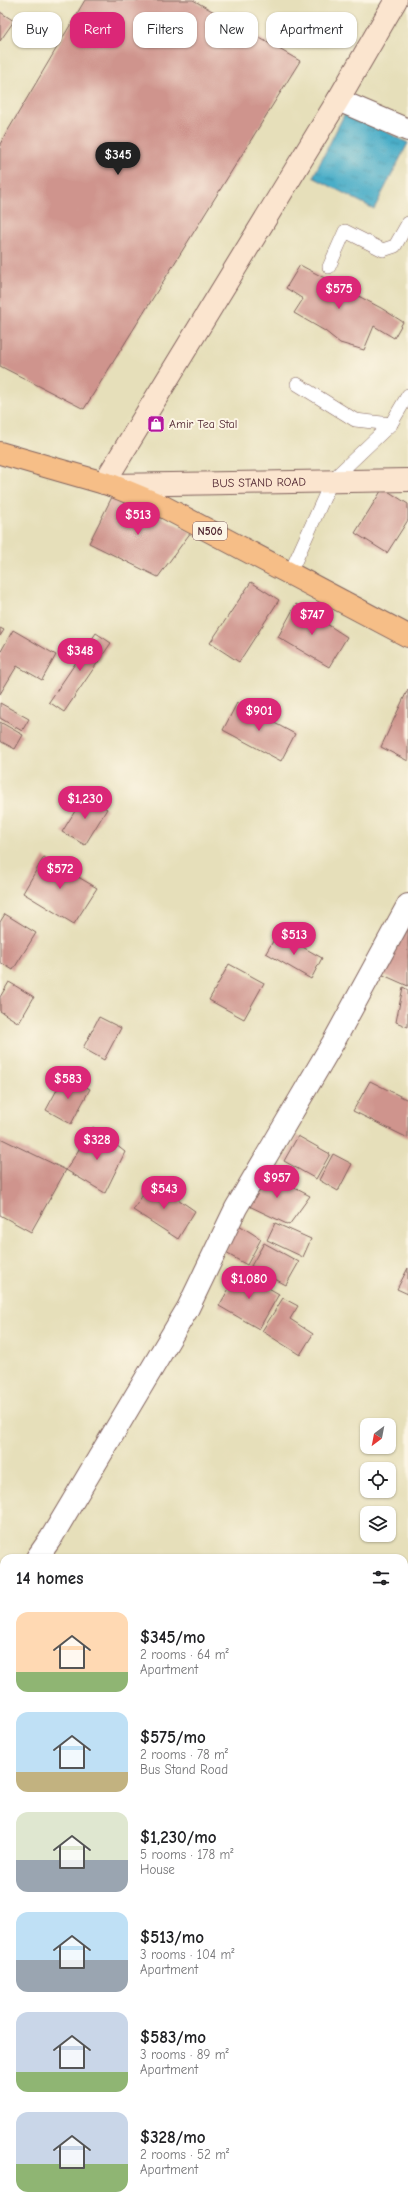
<!DOCTYPE html>
<html lang="en">
<head>
<meta charset="utf-8">
<style>
	body { margin:0; font-family:"Comic Neue",sans-serif; background:#f6f6f6; color:#202124; height:100vh; display:flex; flex-direction:column; font-size:15px; white-space:nowrap }
	* { box-sizing:border-box; margin:0 }
	p { font-size:13px; color:#757577 }
	.icon { flex:none; width:22px; height:22px; fill:none; stroke:currentColor; stroke-width:2; stroke-linecap:round; stroke-linejoin:round }
	.map { position:relative; flex:1; overflow:hidden }
	.side { position:absolute; left:0px; top:1554px; width:408px; height:656px; display:flex; flex-direction:column; background:#fff; border-radius:12px 12px 0 0; box-shadow:0 1px 3px #0004 }
	.side>* { flex:none }
	.guide { position:absolute; left:12px; top:12px; width:384px; height:36px; display:flex; gap:8px }
	.needle { width:26px; rotate:212deg }
	.controls { position:absolute; left:360px; top:1418px; display:grid; gap:8px }
	.controls a { display:grid; place-items:center; width:36px; height:36px; border-radius:8px; background:#fff; box-shadow:0 1px 3px #0004; font-size:20px }
	.price { position:absolute; translate:-50% -34px; padding:0 9px; border-radius:14px; background:#db2777; color:#fff; font-size:13px; line-height:26px; filter:drop-shadow(0 1px 2px #0008) }
	.price::after { content:''; position:absolute; left:50%; top:24px; width:12px; height:9px; margin-left:-6px; background:inherit; clip-path:polygon(0 0,100% 0,50% 100%) }
	.price.current { background:#222; color:#fff }
	ul { padding:0; list-style:none }
	li { display:flex; align-items:center; gap:12px; height:100px; padding:0 16px }
	li span { display:grid; place-items:center; flex:none; width:112px; height:80px; border-radius:12px; color:#555 }
	li>.icon { margin-inline-start:auto }
	span .icon { width:48px; height:48px; fill:#fffc; stroke-width:1 }
	li b { font-size:17px }
	h2 { display:flex; justify-content:space-between; align-items:center; height:48px; padding:0 16px; font-size:17px }
	.pill { padding:0 14px; border-radius:12px; background:#fff; box-shadow:0 1px 3px #0004; font-size:14px; line-height:36px }
	.pill.current { background:#db2777; color:#fff }
	.map>svg:first-child { display:block }
	.water { fill:url(#water-ripples); stroke:#4a667a }
	.building { fill:#cf948d }
	.lines { fill:none; stroke-linecap:round; stroke-linejoin:round }
	.lane-casing { stroke:#81625d; stroke-width:14 }
	.street-casing { stroke:#81625d; stroke-width:24 }
	.secondary-casing { stroke:#81625d; stroke-width:24 }
	.highway-casing { stroke:#81625d; stroke-width:24 }
	.lane { stroke:#fff; stroke-width:13 }
	.street { stroke:#fff; stroke-width:22 }
	.secondary { stroke:#fbe5cf; stroke-width:22 }
	.highway { stroke:#f6be87; stroke-width:22 }
	.labels { text-anchor:middle; dominant-baseline:central; stroke-width:4; stroke-linejoin:round; paint-order:stroke }
	.shield { fill:#fcf5e5; stroke:#7f5f63; stroke-width:1 }
	.shield-label { font-size:11px; font-weight:bold; fill:#4a1f2b }
	.poi-label { font-size:12px; fill:#4a1f2b; stroke:#fcf5e5; text-anchor:start }
	.street-label { font-size:12px; fill:#4a1f2b; stroke:#fcf5e5 }
</style>
</head>
<body>
<div class="map">
<svg width="408" height="2210" viewBox="0 0 408 2210">
	<defs>
		<pattern id="water-ripples" width="26" height="14" patternUnits="userSpaceOnUse"><rect width="26" height="14" fill="#49adc8"/><path d="M2 4q2-2 4 0t4 0M15 11q2-2 4 0t4 0" fill="none" stroke="#3f8ca3"/></pattern>
	</defs>
	<rect width="100%" height="100%" fill="#fcf5e5"/>
	<filter id="ink" filterUnits="userSpaceOnUse"><feTurbulence type="fractalNoise" baseFrequency=".025" numOctaves="2"/><feDisplacementMap in="SourceGraphic" scale="8" xChannelSelector="R" yChannelSelector="G"/><feConvolveMatrix kernelMatrix="1 2 1 2 8 2 1 2 1" color-interpolation-filters="sRGB"/></filter>
	<filter id="wash" filterUnits="userSpaceOnUse"><feTurbulence type="fractalNoise" baseFrequency=".012" numOctaves="4" result="noise"/><feDisplacementMap in="SourceGraphic" scale="16" xChannelSelector="R" yChannelSelector="G"/><feGaussianBlur stdDeviation="0.9" result="paint"/><feColorMatrix in="noise" values="0 0 0 0 0 0 0 0 0 0 0 0 0 0 0 0 0 1.4 0 .05"/><feComposite in="paint" operator="in"/></filter>
	<g filter="url(#wash)">
		<rect width="100%" height="100%" fill="#e6dfba"/>
		<path class="water" d="M346,111L408,143L374,209L313,177Z"/>
		<g id="blocks">
			<g class="building">
				<path d="M85,0H193L300,61L84,409L0,366V144Z"/>
				<path d="M0,12L14,21L0,41Z"/>
				<path d="M300,265L381,308L403,322L394,338L374,326L364,350L340,343L325,331L294,313L303,299L286,288Z"/>
				<path d="M383,488L408,504V520L387,553L355,533Z"/>
				<path d="M114,493L191,532L158,577L89,543Z"/>
				<path d="M251,582L279,600L239,662L210,643Z"/>
				<path d="M296,604L347,637L329,667L278,637Z"/>
				<path d="M0,628L4,630L0,636Z"/>
				<path d="M13,630L56,655L42,680L17,666L0,694V653Z"/>
				<path d="M96,633L111,643L64,712L49,702Z"/>
				<path d="M408,689V761L381,747Z"/>
				<path d="M0,703L29,719L22,731L0,718Z"/>
				<path d="M237,703L295,734L281,761L223,730Z"/>
				<path d="M0,722L23,735L15,749L0,741Z"/>
				<path d="M85,795L107,809L85,845L62,832Z"/>
				<path d="M44,857L97,888L74,924L23,893Z"/>
				<path d="M5,914L36,933L13,970L0,962V922Z"/>
				<path d="M408,927V986L381,974Z"/>
				<path d="M278,933L322,958L311,979L266,953Z"/>
				<path d="M229,964L264,983L244,1019L209,1000Z"/>
				<path d="M9,982L34,997L19,1023L0,1011V997Z"/>
				<path d="M403,987L408,990V1027L396,1022Z"/>
				<path d="M99,1017L121,1028L104,1060L83,1048Z"/>
				<path d="M65,1075L90,1089L71,1124L46,1110Z"/>
				<path d="M370,1081L408,1100V1138L353,1111Z"/>
				<path d="M93,1127L125,1152L105,1193L66,1170Z"/>
				<path d="M298,1136L330,1154L316,1179L284,1161Z"/>
				<path d="M0,1138L66,1170L31,1232L0,1215Z"/>
				<path d="M333,1154L352,1164L338,1191L319,1180Z"/>
				<path d="M264,1172L310,1196L289,1225L247,1205Z"/>
				<path d="M152,1181L195,1211L178,1239L133,1210Z"/>
				<path d="M275,1223L311,1239L303,1257L267,1240Z"/>
				<path d="M239,1225L261,1239L247,1265L224,1252Z"/>
				<path d="M264,1243L299,1262L286,1285L251,1266Z"/>
				<path d="M408,1268V1294L397,1289Z"/>
				<path d="M239,1271L279,1294L259,1329L219,1306Z"/>
				<path d="M283,1298L298,1306L290,1319L313,1334L300,1355L262,1331Z"/>
				<path d="M0,1816L4,1818V1837L0,1842Z"/>
				<path d="M408,2070V2079L404,2077Z"/>
			</g>
		</g>
	</g>
	<g filter="url(#ink)">
		<use href="#blocks" fill-opacity="0" stroke="#81625d" stroke-width="1"/>
		<g class="lines">
			<defs>
				<g id="lane">
					<path d="M329,267L345,231L383,250L395,246L408,223"/>
					<path d="M297,384L355,420L391,424L408,395"/>
					<path d="M290,573L332,480L391,424"/>
				</g>
				<g id="street">
					<path d="M338,100L408,130"/>
					<path d="M37,1558L51,1538L188,1308L236,1208L334,1041L408,905"/>
					<path d="M0,1611L4,1605"/>
					<path d="M0,2131L4,2134"/>
					<path d="M103,2206L109,2210"/>
				</g>
				<g id="secondary">
					<path d="M104,483L338,100L396,0"/>
					<path id="s1" d="M111,485L408,480"/>
				</g>
				<path id="highway" d="M0,453L111,485L164,507L408,636"/>
			</defs>
			<use href="#lane" class="lane-casing"/>
			<use href="#street" class="street-casing"/>
			<use href="#secondary" class="secondary-casing"/>
			<use href="#highway" class="highway-casing"/>
			<use href="#lane" class="lane"/>
			<use href="#street" class="street"/>
			<use href="#secondary" class="secondary"/>
			<use href="#highway" class="highway"/>
		</g>
	</g>
	<defs>
		<symbol id="shop-square" viewBox="-11 -11 22 22"><rect x="-9" y="-9" width="18" height="18" rx="4" fill="#b5179e" stroke="#fcf5e5"/><path d="M-5-2.5h2.3a2.7 3.5 0 0 1 5.4 0H5L5.5 6h-11ZM-1.5-2.5h3a1.5 2.3 0 0 0-3 0Z" fill="#fff"/></symbol>
	</defs>
	<g fill-rule="evenodd">
		<use href="#shop-square" x="146" y="414" width="20" height="20"/>
	</g>
	<g class="labels">
		<rect class="shield" x="193" y="522" width="34" height="18" rx="3"/>
		<g class="shield-label">
			<text x="210" y="531">N506</text>
		</g>
		<g class="poi-label">
			<text x="169" y="424">Amir Tea Stal</text>
		</g>
		<g class="street-label">
			<text stroke="none"><textPath href="#s1" startOffset="148">BUS STAND ROAD</textPath></text>
		</g>
	</g>
</svg>
<div class="controls">
<a><svg class="needle" viewBox="-14 -14 28 28"><path d="M0-13l5 13h-10z" fill="#e53935"/><path d="M0 13l5-13h-10z" fill="#757577"/></svg></a>
<a><svg class="icon" aria-label="locate" viewBox="0 0 24 24"><circle cx="12" cy="12" r="6"/><path d="M12 2v4M12 18v4M2 12h4M18 12h4"/></svg></a>
<a><svg class="icon" aria-label="layers" viewBox="0 0 24 24"><path d="M12 4l9 5-9 5-9-5zM3 14l9 5 9-5"/></svg></a>
</div>
<b class="price current" style="left:118px;top:176px">$345</b>
<b class="price" style="left:339px;top:310px">$575</b>
<b class="price" style="left:138px;top:536px">$513</b>
<b class="price" style="left:312px;top:636px">$747</b>
<b class="price" style="left:80px;top:672px">$348</b>
<b class="price" style="left:259px;top:732px">$901</b>
<b class="price" style="left:85px;top:820px">$1,230</b>
<b class="price" style="left:60px;top:890px">$572</b>
<b class="price" style="left:294px;top:956px">$513</b>
<b class="price" style="left:68px;top:1100px">$583</b>
<b class="price" style="left:97px;top:1161px">$328</b>
<b class="price" style="left:277px;top:1199px">$957</b>
<b class="price" style="left:164px;top:1210px">$543</b>
<b class="price" style="left:249px;top:1300px">$1,080</b>
<div class="guide">
<a class="pill">Buy</a>
<a class="pill current">Rent</a>
<a class="pill">Filters</a>
<a class="pill">New</a>
<a class="pill">Apartment</a>
</div>
<section class="side">
<h2>14 homes<svg class="icon" aria-label="filters" viewBox="0 0 24 24"><path d="M4 7h16M4 17h16"/><circle cx="9" cy="7" r="2"/><circle cx="15" cy="17" r="2"/></svg></h2>
<ul>
<li><span style="background:linear-gradient(#ffd9b3 75%,#8fb573 0)"><svg class="icon" aria-label="home" viewBox="0 0 24 24"><path d="M3 11l9-7 9 7M6 9v11h12V9"/></svg></span><div><b>$345/mo</b><p>2 rooms · 64 m²</p><p>Apartment</p></div></li>
<li><span style="background:linear-gradient(#bfe0f5 75%,#c2b280 0)"><svg class="icon" aria-label="home" viewBox="0 0 24 24"><path d="M3 11l9-7 9 7M6 9v11h12V9"/></svg></span><div><b>$575/mo</b><p>2 rooms · 78 m²</p><p>Bus Stand Road</p></div></li>
<li><span style="background:linear-gradient(#dfe7d0 60%,#9aa5b1 0)"><svg class="icon" aria-label="home" viewBox="0 0 24 24"><path d="M3 11l9-7 9 7M6 9v11h12V9"/></svg></span><div><b>$1,230/mo</b><p>5 rooms · 178 m²</p><p>House</p></div></li>
<li><span style="background:linear-gradient(#bfe0f5 60%,#9aa5b1 0)"><svg class="icon" aria-label="home" viewBox="0 0 24 24"><path d="M3 11l9-7 9 7M6 9v11h12V9"/></svg></span><div><b>$513/mo</b><p>3 rooms · 104 m²</p><p>Apartment</p></div></li>
<li><span style="background:linear-gradient(#c9d6e8 75%,#8fb573 0)"><svg class="icon" aria-label="home" viewBox="0 0 24 24"><path d="M3 11l9-7 9 7M6 9v11h12V9"/></svg></span><div><b>$583/mo</b><p>3 rooms · 89 m²</p><p>Apartment</p></div></li>
<li><span style="background:linear-gradient(#c9d6e8 65%,#8fb573 0)"><svg class="icon" aria-label="home" viewBox="0 0 24 24"><path d="M3 11l9-7 9 7M6 9v11h12V9"/></svg></span><div><b>$328/mo</b><p>2 rooms · 52 m²</p><p>Apartment</p></div></li>
</ul>
</section>
</div>
</body>
</html>
